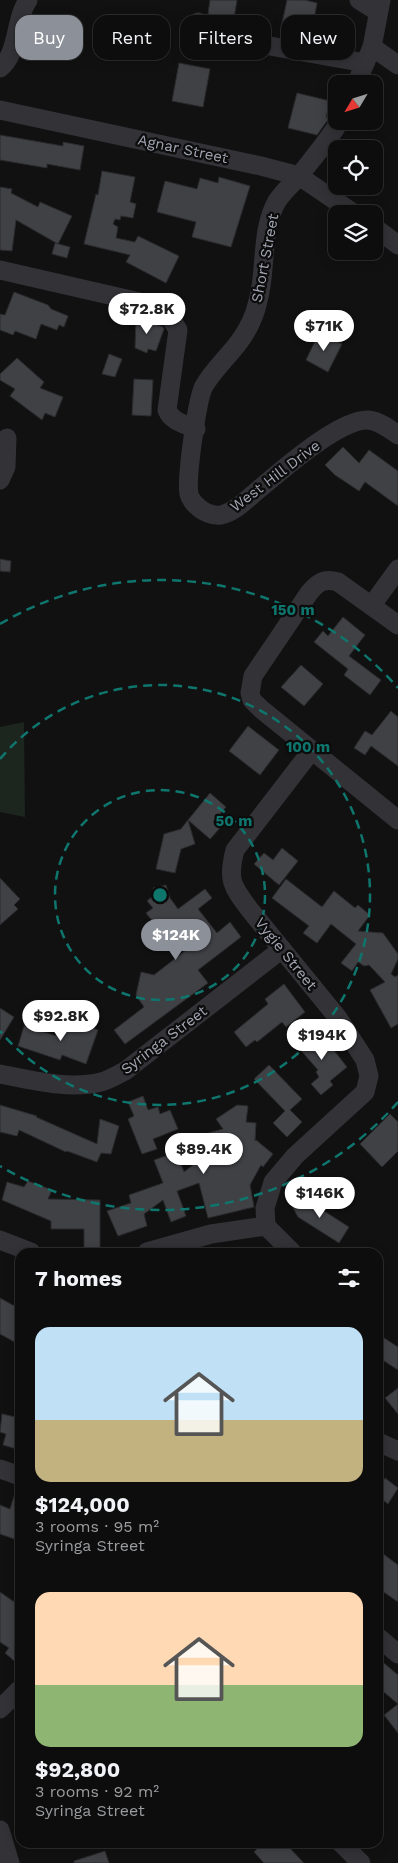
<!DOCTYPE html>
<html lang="en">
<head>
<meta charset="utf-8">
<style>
	body { margin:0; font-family:"Work Sans",sans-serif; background:#1b1b1c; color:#f1f3f6; height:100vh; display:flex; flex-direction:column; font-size:19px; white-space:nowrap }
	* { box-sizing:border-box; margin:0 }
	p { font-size:16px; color:#9a9c9e }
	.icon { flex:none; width:28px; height:28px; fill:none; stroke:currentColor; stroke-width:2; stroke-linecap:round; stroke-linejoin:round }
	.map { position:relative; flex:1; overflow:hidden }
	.drawer { position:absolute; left:15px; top:1248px; width:368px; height:600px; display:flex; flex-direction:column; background:#0d0d0e; border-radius:15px; box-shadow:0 2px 12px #0003,0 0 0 1px #2d2d2e }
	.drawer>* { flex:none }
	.guide { position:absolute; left:15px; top:15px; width:369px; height:45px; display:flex; gap:10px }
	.needle { width:32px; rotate:232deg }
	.fabs { position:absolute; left:328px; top:75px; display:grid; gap:10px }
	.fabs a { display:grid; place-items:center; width:55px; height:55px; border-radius:10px; background:#0d0d0e; box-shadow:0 2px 12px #0003,0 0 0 1px #2d2d2e; font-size:25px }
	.price { position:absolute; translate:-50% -42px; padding:0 11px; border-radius:18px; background:#fff; color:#222; font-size:16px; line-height:32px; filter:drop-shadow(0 1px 2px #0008) }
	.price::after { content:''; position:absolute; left:50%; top:30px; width:15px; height:11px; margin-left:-8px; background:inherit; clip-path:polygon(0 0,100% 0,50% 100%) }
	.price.selected { background:#8c9099; color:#fff }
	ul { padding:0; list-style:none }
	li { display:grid; align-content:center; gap:10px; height:265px; padding:0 20px }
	li span { display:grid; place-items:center; height:155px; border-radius:15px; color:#555 }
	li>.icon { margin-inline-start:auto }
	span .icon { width:90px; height:90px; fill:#fffc; stroke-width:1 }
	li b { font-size:21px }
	h2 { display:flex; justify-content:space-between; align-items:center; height:60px; padding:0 20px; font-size:21px }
	.tag { padding:0 18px; border-radius:15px; background:#0d0d0e; box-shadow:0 2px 12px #0003,0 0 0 1px #2d2d2e; font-size:18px; line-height:45px }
	.tag.selected { background:#8c9099; color:#fff }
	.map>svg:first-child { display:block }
	.green { fill:#1d251f }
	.building { fill:#404145; stroke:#2b2b2e }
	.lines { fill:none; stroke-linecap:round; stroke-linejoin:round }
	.minor { stroke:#323237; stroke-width:19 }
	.ring { fill:none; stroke:#0f766e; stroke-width:2.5; stroke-dasharray:9 6 }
	.labels { text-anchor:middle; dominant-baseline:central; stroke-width:4.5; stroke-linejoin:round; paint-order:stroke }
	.street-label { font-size:15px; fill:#a3a6b2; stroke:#0c0c0d }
	.centre { fill:#0f766e; stroke:#0c0c0d; stroke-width:2.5 }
	.ring-label { font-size:15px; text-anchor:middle; font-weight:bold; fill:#0f766e; stroke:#0c0c0d; stroke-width:4.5; stroke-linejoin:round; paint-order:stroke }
</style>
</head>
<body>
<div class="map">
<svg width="398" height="1863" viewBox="0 0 398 1863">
	<rect width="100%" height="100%" fill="#111112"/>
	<path class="green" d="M24,722L25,817L0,812V727Z"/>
	<g class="building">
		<path d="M210,0H237L234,18L208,14Z"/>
		<path d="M287,0H305L317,3L311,34L281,28Z"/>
		<path d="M179,63L210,69L203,107L172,101Z"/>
		<path d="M297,93L330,101L326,117L329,118L317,135L288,128Z"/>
		<path d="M0,135L63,146V142L84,146L80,170L47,164V168L0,160Z"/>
		<path d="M102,171L135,177L130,202L136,204L133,218L121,216L120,220L115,219L113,224L118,227L116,238L135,242L138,236L179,256L166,283L126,262L130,255L84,244L96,194L98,195Z"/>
		<path d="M219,177L250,186L231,247L192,237L196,222L157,212L165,181L197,189L200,178L218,183Z"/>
		<path d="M0,187L12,189L11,193L38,207L40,202L72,216L58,244L16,220L12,251L0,250Z"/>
		<path d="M55,243L70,247L67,258L52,254Z"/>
		<path d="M14,292L48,305L51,309L68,316L64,327L59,325L57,330L41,324L36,339L15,331L13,335L0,330V314L5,315Z"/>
		<path d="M136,317L163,327L164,329L156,351L148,349L147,353L135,348Z"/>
		<path d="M319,333L342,344L328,372L306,360Z"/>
		<path d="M109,354L122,359L115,377L102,374Z"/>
		<path d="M17,358L44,382L40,388L63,397L55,417L45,413L42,420L10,396L15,389L0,380V374Z"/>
		<path d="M134,379L153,380L151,416L132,415Z"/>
		<path d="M343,447L359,463L369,450L398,471V506L365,482L359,491L335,475L325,465Z"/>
		<path d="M0,559L11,561L10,572L0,571Z"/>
		<path d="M343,617L365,635L349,656L381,680L370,695L344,675L348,669L314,642L323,631L328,636Z"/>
		<path d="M301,665L323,684L304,706L281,687Z"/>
		<path d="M391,711L398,717V766L371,746L365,755L354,748L365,731L372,735Z"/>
		<path d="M248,726L279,750L260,775L229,751Z"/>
		<path d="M210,793L226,807L213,822L220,828L210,839L188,820Z"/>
		<path d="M188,820L195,844L181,849L175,873L156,869L164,834L181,829Z"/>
		<path d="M282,848L298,861L279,885L254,864L264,853L273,860Z"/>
		<path d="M0,878L20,899L14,905L18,909L0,925Z"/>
		<path d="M286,879L322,907L334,891L355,908L358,905L370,915L358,931L383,933L398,954V959L391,974L395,977L398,975V1024L391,1028L370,990L385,982L369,965L364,966L358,962L352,971L341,963L356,944L331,924L317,943L303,933L309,926L272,898Z"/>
		<path d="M166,885L170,898L178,909L205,889L212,898L198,909L217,933L230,922L241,937L198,970L208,983L125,1044L114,1030L144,1007L136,995L141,972L154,975L199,940L185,921L171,931L165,923L158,928L146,913L153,908L147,901L154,895L153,888Z"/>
		<path d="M284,984L305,1012L286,1027L282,1022L257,1042L255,1040L246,1047L234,1032L268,1004L265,999Z"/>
		<path d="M0,1008L14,1017L0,1040Z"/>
		<path d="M67,1018L98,1030L86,1064L62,1055L60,1060L18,1046L24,1026L60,1037Z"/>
		<path d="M318,1030L347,1067L330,1081L333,1085L321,1095L311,1084L319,1077L316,1072L318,1070L298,1047Z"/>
		<path d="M269,1065L302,1099L290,1110L302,1122L287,1137L273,1123L285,1111L254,1079Z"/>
		<path d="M143,1096L148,1110L158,1107L160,1114L170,1110L178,1129L153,1139L157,1149L142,1154L128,1119L134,1116L128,1102Z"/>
		<path d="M0,1105L37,1116L36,1117L97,1144L100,1119L119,1126L111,1154L101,1153L97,1162L67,1151L66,1152L19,1130L17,1136L0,1132Z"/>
		<path d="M237,1105L248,1106L246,1122L256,1123L255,1141L256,1140L273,1154L263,1167L261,1165L250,1185L254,1207L208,1218L199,1183L177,1191L186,1216L171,1222L163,1200L144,1214L147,1226L118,1236L107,1211L131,1203L129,1195L163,1183L154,1160L174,1153L178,1164H181L184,1172L203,1157L197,1136L223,1129L216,1119Z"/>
		<path d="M390,1114L398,1122V1151L382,1167L360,1144Z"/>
		<path d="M28,1181L52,1190L48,1199L100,1200V1248H84V1229H51V1221L2,1200L7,1182L24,1187Z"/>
		<path d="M308,1194L313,1204L349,1227L339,1243L298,1217L291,1204Z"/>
		<path d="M0,1298L20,1309V1345L0,1334Z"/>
		<path d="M378,1334L398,1347V1370L378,1357Z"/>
		<path d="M398,1388V1414L385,1398Z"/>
		<path d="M2,1414L20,1418V1450L3,1445L6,1434L0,1432Z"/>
		<path d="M385,1478L398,1488L388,1504L378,1496V1489Z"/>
		<path d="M17,1487H20V1541L0,1534V1505L10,1509Z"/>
		<path d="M378,1550L398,1565V1602L378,1588Z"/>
		<path d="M0,1592L20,1606V1618L16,1621L18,1629L14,1633L19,1637L20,1636V1666L5,1653L9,1648L0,1642Z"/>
		<path d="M378,1658L398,1675V1733L384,1715L398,1704L378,1687Z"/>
		<path d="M263,1842H284L304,1863H264L254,1852Z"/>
		<path d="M105,1851L109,1863H74V1861Z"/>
	</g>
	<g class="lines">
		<g class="minor">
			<path d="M359,0L378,12"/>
			<path d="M198,22L222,35L236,40L365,63"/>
			<path d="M372,47L398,65"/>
			<path d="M0,68C19,53 14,21 28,0"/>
			<path d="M356,84L372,47L381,0"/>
			<path d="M0,110L261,166L299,176L355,214"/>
			<path d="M340,121C328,141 313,158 299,176C292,184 283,192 277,201C260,231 267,269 258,301C255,315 248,330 239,342C228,357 214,369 204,386C197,399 186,479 189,494C190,498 194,504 197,506C203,512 212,516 221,515C235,512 247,499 258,490C281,471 339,419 368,420C379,421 390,429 398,435"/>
			<path d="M374,227L398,245"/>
			<path d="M0,270L144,303L170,317L178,330L167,410C172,422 185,424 196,429"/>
			<path d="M0,480L6,467L7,438"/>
			<path d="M372,605L398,569"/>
			<path d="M398,625L338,582C324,578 318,582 309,593L253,676L250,693L252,700L261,709L398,820"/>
			<path d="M0,1074C32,1080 68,1090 101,1082C109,1080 117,1075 125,1071L282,949"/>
			<path d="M266,1226L265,1208L273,1182L295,1156L365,1092L369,1076L365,1060L338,1018L250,910C232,886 227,880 235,850L312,750"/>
			<path d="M0,1240L31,1252"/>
			<path d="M147,1252L211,1234L266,1226L292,1252"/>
			<path d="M378,1442L398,1451"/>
			<path d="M0,1469L20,1476"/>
			<path d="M378,1637L398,1654"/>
			<path d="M0,1709L20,1689"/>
			<path d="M0,1830L10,1863"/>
			<path d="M340,1842L361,1863"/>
		</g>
	</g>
	<g class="ring">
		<circle cx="160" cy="895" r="105"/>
		<path d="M0 759A210 210 0 1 1 0 1031"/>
		<path d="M398 1102A315 315 0 0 1 0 1166M0 624A315 315 0 0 1 398 688"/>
	</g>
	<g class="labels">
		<g class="street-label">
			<text transform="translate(183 149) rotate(12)">Agnar Street</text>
			<text transform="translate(265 258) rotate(-79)">Short Street</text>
			<text transform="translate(275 476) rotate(-37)">West Hill Drive</text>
			<text transform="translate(286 954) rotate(51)">Vygie Street</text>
			<text transform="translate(164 1040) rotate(-37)">Syringa Street</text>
		</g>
	</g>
	<circle cx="160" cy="895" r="8" class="centre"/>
	<g class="ring-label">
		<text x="293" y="615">150 m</text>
		<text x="308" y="752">100 m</text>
		<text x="234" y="826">50 m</text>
	</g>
</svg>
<div class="fabs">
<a><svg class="needle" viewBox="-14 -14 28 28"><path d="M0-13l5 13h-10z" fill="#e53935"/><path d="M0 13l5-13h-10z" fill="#9a9c9e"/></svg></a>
<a><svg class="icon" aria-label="locate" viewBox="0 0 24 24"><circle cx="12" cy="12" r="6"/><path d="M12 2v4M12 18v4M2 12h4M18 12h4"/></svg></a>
<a><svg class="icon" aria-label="layers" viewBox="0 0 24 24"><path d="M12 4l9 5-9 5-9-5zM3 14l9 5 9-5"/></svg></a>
</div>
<b class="price" style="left:147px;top:335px">$72.8K</b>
<b class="price" style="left:324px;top:352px">$71K</b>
<b class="price selected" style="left:176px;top:961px">$124K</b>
<b class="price" style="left:61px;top:1042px">$92.8K</b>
<b class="price" style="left:322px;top:1061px">$194K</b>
<b class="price" style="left:204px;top:1175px">$89.4K</b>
<b class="price" style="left:320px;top:1219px">$146K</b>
<div class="guide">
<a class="tag selected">Buy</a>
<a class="tag">Rent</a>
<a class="tag">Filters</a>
<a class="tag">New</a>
</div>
<section class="drawer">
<h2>7 homes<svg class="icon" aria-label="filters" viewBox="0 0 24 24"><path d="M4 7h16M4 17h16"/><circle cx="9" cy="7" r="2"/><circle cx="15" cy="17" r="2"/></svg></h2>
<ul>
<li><span style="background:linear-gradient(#bfe0f5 60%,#c2b280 0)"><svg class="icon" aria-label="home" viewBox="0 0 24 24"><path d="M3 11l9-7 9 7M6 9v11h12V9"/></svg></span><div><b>$124,000</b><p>3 rooms · 95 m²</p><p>Syringa Street</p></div></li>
<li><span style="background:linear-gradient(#ffd9b3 60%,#8fb573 0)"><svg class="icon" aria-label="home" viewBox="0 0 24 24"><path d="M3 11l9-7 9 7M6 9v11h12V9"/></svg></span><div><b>$92,800</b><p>3 rooms · 92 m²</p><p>Syringa Street</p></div></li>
</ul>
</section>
</div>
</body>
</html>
